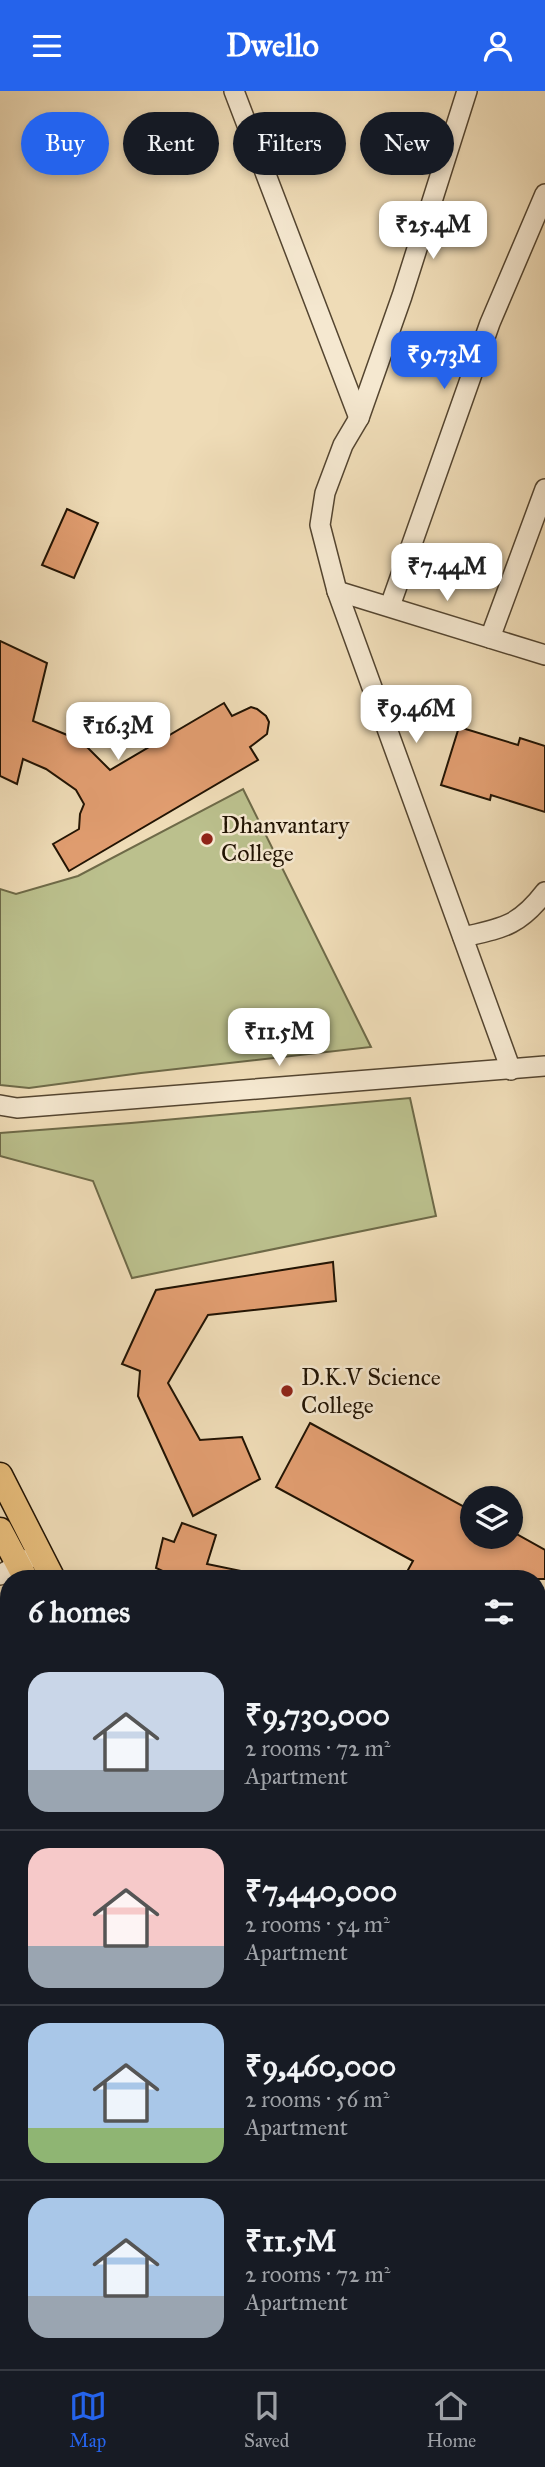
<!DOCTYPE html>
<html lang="en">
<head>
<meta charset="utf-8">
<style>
	body { margin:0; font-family:"IM FELL Great Primer",serif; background:#20242c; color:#f1f3f6; height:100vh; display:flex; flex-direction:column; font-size:26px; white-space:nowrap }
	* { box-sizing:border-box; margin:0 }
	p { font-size:23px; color:#9ea1a6 }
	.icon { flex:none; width:38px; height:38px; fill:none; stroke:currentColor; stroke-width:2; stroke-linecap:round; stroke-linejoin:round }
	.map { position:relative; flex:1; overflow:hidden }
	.side { position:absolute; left:0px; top:1479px; width:546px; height:800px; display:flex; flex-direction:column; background:#171b24; border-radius:28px 28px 0 0; box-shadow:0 4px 10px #0003 }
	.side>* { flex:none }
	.banner { position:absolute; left:21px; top:21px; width:504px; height:63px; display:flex; gap:14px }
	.controls { position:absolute; left:460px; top:1395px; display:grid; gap:14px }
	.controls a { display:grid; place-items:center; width:63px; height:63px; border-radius:50%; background:#171b24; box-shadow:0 4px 10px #0003; font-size:35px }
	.price { position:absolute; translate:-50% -60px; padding:0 16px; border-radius:14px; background:#fff; color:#222; font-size:23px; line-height:46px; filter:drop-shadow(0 2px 4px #0008) }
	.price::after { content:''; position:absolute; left:50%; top:42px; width:21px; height:16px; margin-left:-10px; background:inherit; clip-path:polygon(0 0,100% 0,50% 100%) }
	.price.selected { background:#2563eb; color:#fff }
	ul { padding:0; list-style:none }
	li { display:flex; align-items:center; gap:21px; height:175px; padding:0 28px }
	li+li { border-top:2px solid #363941 }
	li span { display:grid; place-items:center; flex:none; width:196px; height:140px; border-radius:21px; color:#555 }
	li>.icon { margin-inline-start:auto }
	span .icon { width:84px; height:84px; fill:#fffc; stroke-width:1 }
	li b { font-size:30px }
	h2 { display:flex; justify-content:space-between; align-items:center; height:84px; padding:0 28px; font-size:30px }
	.chip { padding:0 24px; border-radius:32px; background:#171b24; box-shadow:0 4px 10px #0003; font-size:24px; line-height:63px }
	.chip.selected { background:#2563eb; color:#fff }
	header { display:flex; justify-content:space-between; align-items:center; height:91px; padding:0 28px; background:#2563eb; color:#fff; font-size:32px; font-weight:700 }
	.menu { display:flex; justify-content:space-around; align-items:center; height:98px; border-top:2px solid #363941; background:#171b24; font-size:19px; color:#9ea1a6 }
	.menu a { display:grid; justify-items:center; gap:4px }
	.menu .selected { color:#2563eb }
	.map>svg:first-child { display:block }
	.green { fill:#bbc08d; stroke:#6e6a48; stroke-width:2 }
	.building { fill:#e29e71; stroke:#211303; stroke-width:2 }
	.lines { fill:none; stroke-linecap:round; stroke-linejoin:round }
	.minor-casing { stroke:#544530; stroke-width:22 }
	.major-casing { stroke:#211303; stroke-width:27 }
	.minor { stroke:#f5e8d0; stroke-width:19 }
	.major { stroke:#e8be7c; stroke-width:24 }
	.poi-dot { fill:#8f2418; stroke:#f5e8d0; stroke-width:2.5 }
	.labels { text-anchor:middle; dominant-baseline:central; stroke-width:5; stroke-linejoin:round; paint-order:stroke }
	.poi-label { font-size:24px; fill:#211303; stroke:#f5e8d0; text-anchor:start }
</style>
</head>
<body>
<header><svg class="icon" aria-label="menu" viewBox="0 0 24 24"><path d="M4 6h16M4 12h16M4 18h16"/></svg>Dwello<svg class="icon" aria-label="person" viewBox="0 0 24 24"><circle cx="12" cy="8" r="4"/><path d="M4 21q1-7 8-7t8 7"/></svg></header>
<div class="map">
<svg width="545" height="2278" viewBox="0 0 545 2278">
	<rect width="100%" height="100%" fill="#efdcb7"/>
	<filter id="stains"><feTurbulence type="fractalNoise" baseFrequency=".00286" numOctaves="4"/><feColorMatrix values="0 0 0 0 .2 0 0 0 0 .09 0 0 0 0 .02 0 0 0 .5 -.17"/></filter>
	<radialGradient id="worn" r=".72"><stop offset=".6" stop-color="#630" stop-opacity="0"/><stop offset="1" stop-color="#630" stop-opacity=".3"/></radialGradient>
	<g class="green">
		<path d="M243,698L371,956L141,982L29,997L0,994V798L16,803L78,785Z"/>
		<path d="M410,1007L436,1125L132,1187L93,1090L0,1065V1042L131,1032Z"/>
	</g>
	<g class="building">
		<path d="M67,418L98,432L74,487L42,474Z"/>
		<path d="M0,550L47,572L33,630L72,646L88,657L110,679L224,612L232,625L251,616L257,618L266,625L269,631L267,643L250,656L258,669L69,780L53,753L79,738L80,723L84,713L76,699L46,678L23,668L17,693L0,685Z"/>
		<path d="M459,636L518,654L520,647L545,655V721L491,704L490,709L441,694Z"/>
		<path d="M333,1171L336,1210L208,1224L168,1292L200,1349L242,1346L260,1388L193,1425L138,1305L140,1280L122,1273L156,1199Z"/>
		<path d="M310,1332L472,1420V1446H511V1440L545,1459V1488H403L413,1470L276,1396Z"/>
		<path d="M182,1432L216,1444L207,1473L246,1481L245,1488H180L156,1477L163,1447L174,1451Z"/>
	</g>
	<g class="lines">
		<defs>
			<g id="minor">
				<path d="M234,0L359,327"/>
				<path d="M467,0L402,205L359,327L343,354L325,402L320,434L337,500L511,979"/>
				<path d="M337,500L545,564"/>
				<path d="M390,515L490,232L545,103"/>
				<path d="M490,547L545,398"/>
				<path d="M463,846C503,837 519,835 545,801"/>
				<path d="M0,1014L17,1017L545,975"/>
				<path d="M0,1484L30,1467"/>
				<path d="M0,1676L9,1672"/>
				<path d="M537,1818L545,1815"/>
				<path d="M0,1853L9,1848"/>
				<path d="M537,2024L545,2020"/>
				<path d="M0,2048L9,2044"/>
				<path d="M537,2167L545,2181"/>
				<path d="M0,2211L9,2229"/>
				<path d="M29,2270L33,2278"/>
				<path d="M266,2278L283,2270"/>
			</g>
			<g id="major">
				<path d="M0,1384L53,1488"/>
				<path d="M0,1439L26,1488"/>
				<path d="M420,2270L424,2278"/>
				<path d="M444,2270L448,2278"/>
			</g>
		</defs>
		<use href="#minor" class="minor-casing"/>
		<use href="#major" class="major-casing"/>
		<use href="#minor" class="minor"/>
		<use href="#major" class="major"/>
	</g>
	<g class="poi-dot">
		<circle cx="207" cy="748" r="7"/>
		<circle cx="287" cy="1300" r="7"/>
	</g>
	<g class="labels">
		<g class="poi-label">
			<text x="221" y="734">Dhanvantary<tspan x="221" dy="28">College</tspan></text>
			<text x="301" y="1286">D.K.V Science<tspan x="301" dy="28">College</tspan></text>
		</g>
	</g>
	<rect width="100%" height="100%" filter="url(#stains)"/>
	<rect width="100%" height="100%" fill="url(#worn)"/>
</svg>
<div class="controls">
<a><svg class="icon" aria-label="layers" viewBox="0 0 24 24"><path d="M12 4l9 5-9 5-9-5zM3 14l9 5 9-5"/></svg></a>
</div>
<b class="price" style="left:433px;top:170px">₹25.4M</b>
<b class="price selected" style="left:444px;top:300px">₹9.73M</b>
<b class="price" style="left:447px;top:512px">₹7.44M</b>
<b class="price" style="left:416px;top:654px">₹9.46M</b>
<b class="price" style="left:118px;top:671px">₹16.3M</b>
<b class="price" style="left:279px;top:977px">₹11.5M</b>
<div class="banner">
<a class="chip selected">Buy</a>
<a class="chip">Rent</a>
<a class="chip">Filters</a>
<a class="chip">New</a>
</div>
<section class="side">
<h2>6 homes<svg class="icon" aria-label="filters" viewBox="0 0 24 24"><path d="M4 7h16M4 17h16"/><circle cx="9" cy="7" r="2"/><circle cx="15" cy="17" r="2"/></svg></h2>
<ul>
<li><span style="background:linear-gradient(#c9d6e8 70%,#9aa5b1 0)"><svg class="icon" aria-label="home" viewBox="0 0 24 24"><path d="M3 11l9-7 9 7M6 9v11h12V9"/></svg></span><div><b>₹9,730,000</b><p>2 rooms · 72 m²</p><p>Apartment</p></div></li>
<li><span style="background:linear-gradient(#f6c9c9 70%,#9aa5b1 0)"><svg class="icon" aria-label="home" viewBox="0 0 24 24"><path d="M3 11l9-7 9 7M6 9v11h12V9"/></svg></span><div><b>₹7,440,000</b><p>2 rooms · 54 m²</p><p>Apartment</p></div></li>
<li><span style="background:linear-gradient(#a9c7e8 75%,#8fb573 0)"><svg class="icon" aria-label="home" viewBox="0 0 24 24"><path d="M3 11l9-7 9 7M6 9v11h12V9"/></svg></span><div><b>₹9,460,000</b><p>2 rooms · 56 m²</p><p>Apartment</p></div></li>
<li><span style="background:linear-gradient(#a9c7e8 70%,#9aa5b1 0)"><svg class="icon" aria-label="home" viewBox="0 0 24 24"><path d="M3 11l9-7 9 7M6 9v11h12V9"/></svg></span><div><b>₹11.5M</b><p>2 rooms · 72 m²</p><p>Apartment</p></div></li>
</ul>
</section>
</div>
<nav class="menu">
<a class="selected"><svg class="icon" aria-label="map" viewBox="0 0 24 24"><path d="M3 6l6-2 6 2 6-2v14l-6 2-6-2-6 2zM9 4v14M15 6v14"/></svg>Map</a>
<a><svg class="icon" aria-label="saved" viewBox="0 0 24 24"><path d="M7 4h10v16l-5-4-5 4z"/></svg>Saved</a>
<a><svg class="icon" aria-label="home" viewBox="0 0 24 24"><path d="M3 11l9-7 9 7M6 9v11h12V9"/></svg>Home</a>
</nav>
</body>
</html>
